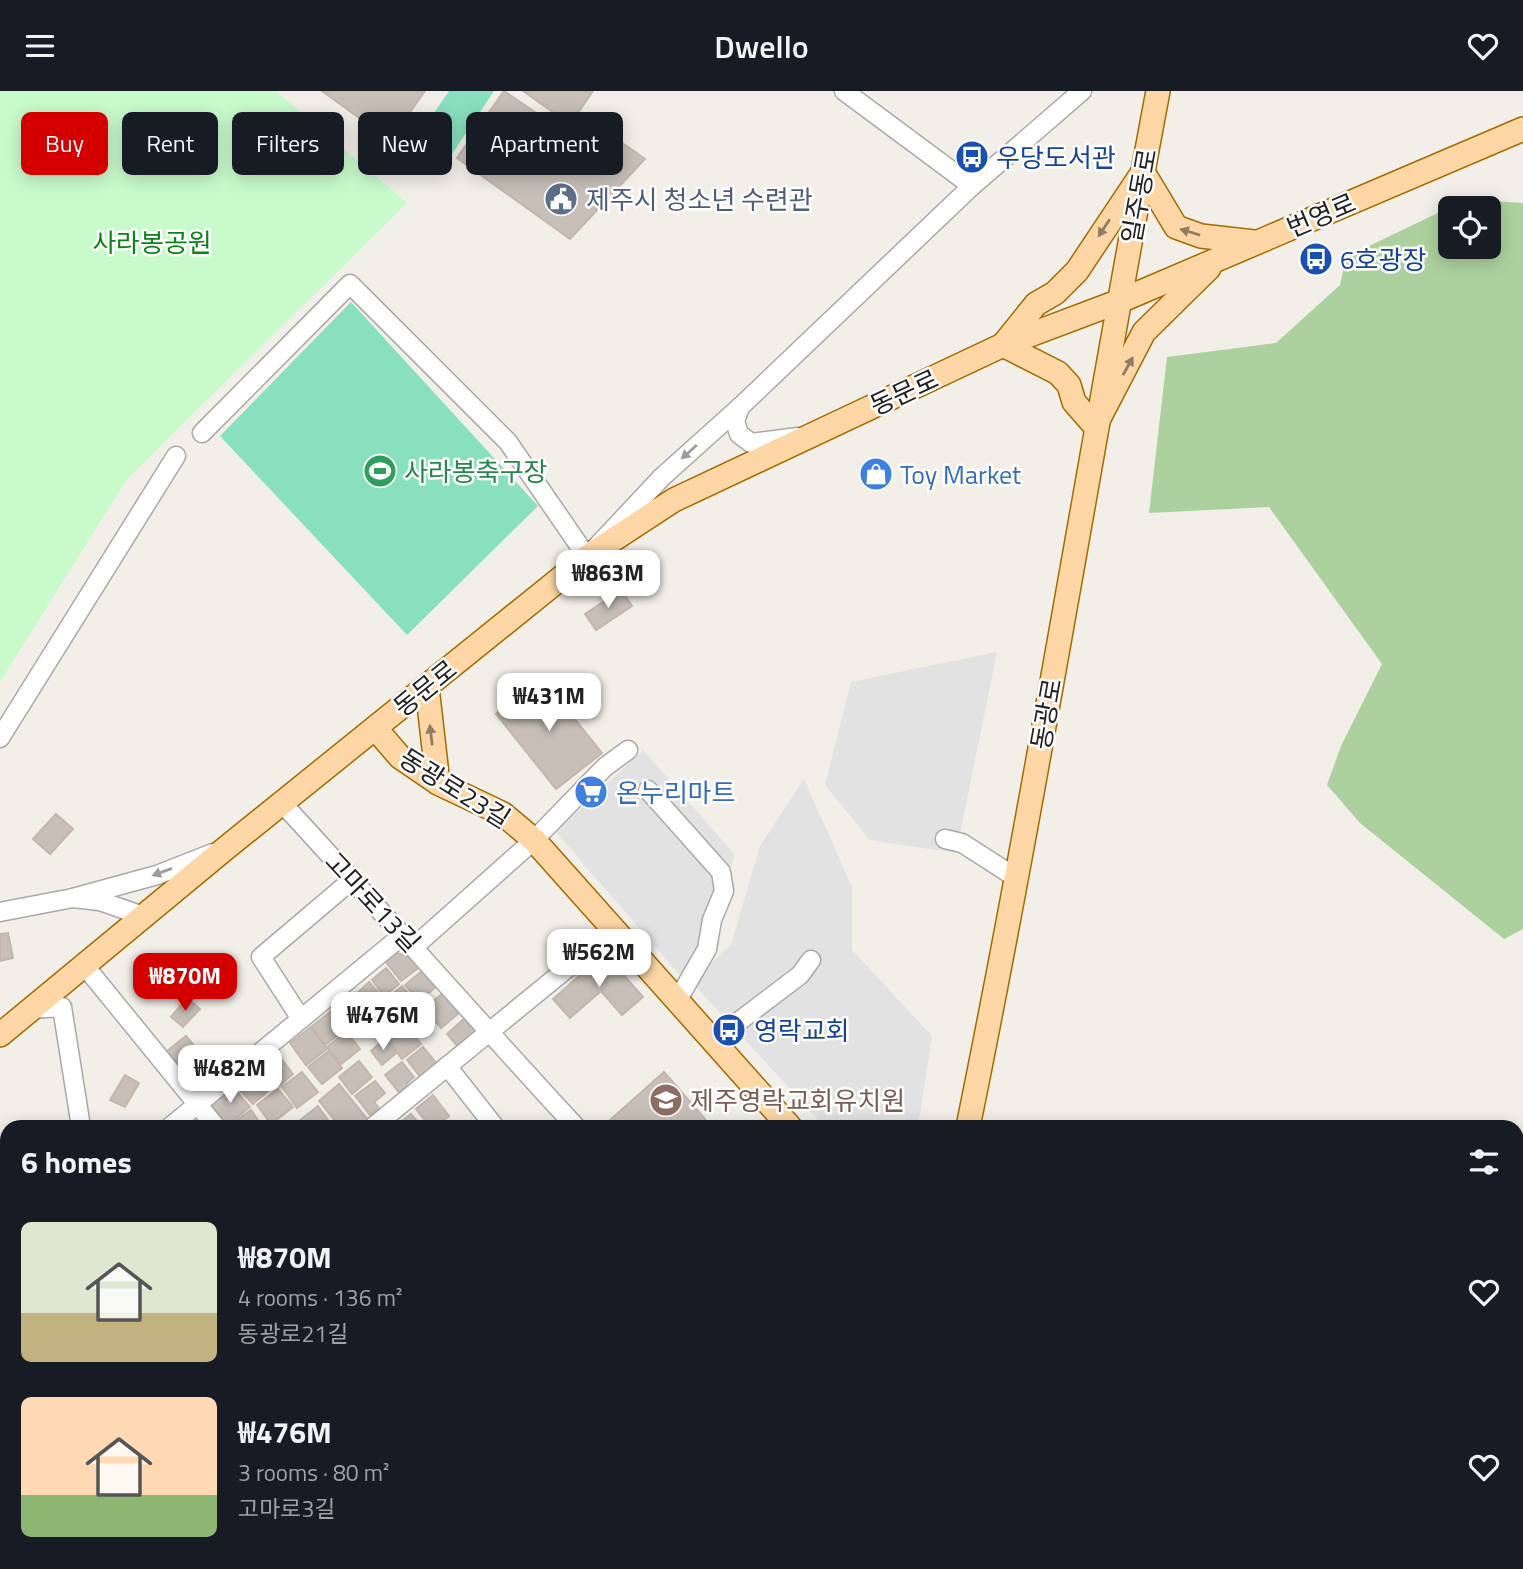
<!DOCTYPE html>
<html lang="en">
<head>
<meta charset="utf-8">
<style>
	body { margin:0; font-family:"Titillium Web","Noto Sans KR",sans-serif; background:#20242c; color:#f1f3f6; height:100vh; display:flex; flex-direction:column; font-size:26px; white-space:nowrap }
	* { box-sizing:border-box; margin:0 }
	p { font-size:23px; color:#9ea1a6 }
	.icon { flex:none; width:38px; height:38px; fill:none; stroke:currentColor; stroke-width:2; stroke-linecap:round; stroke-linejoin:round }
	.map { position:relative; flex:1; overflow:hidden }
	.sheet { position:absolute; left:0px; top:1029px; width:1524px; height:450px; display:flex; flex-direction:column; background:#171b24; border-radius:21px 21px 0 0; box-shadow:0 4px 18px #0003 }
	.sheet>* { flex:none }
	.banner { position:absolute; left:21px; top:21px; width:700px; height:63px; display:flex; gap:14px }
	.tools { position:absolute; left:1438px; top:105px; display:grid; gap:14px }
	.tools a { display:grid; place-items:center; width:63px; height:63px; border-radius:10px; background:#171b24; box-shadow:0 4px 18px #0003; font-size:35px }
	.price { position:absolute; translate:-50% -60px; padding:0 16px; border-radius:14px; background:#fff; color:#222; font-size:23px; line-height:46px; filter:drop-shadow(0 2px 4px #0008) }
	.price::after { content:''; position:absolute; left:50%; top:42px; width:21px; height:16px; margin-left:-10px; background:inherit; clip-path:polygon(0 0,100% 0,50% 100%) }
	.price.on { background:#d40000; color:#fff }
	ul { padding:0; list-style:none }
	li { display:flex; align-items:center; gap:21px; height:175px; padding:0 21px }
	li span { display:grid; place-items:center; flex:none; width:196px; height:140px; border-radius:10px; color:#555 }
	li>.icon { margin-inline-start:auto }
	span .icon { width:84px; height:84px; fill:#fffc; stroke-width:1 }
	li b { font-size:30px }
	h2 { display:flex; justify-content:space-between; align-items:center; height:84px; padding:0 21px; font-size:30px }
	.tag { padding:0 24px; border-radius:10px; background:#171b24; box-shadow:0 4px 18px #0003; font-size:24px; line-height:63px }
	.tag.on { background:#d40000; color:#fff }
	header { display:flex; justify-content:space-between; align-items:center; height:91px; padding:0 21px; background:#171b24; font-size:32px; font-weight:600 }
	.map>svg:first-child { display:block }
	.forest { fill:#add19e; fill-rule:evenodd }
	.park { fill:#c8facc }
	.pitch { fill:#88e0be }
	.parking { fill:#e2e2e2 }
	.building { fill:#c7bfb8; stroke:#c4b6ab; stroke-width:2 }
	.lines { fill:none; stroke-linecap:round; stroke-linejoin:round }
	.minor-casing { stroke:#a9a9a9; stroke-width:21 }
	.major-casing { stroke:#a06b00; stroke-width:26 }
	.minor { stroke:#fff; stroke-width:18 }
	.major { stroke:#fcd6a4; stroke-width:23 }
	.oneway { fill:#8f7c63 }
	.oneway2 { fill:#9c9c9c }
	.labels { text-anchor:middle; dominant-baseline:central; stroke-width:5; stroke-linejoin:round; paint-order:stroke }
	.transit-label { font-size:26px; fill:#164399; stroke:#fff; text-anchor:start }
	.street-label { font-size:26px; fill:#222; stroke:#fff }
	.service-label { font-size:26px; fill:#4e5e75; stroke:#fff; text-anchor:start }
	.park-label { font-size:26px; fill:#0c8416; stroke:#fff }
	.leisure-label { font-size:26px; fill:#27864d; stroke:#fff; text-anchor:start }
	.shop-label { font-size:26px; fill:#366cbe; stroke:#fff; text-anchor:start }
	.education-label { font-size:26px; fill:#785e54; stroke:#fff; text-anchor:start }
</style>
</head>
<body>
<header><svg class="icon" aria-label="menu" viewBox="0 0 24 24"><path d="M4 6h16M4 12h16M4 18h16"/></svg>Dwello<svg class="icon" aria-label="heart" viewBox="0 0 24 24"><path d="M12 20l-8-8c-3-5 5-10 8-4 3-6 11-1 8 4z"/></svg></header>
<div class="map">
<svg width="1523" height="1478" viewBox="0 0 1523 1478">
	<rect width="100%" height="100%" fill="#f2efe9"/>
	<path class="forest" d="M1467,108L1523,112V838L1504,848L1360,732L1327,694L1341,655L1382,573L1269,416L1149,422L1167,266L1276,252L1340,194L1346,166ZM1451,117H1489V156H1451Z"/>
	<path class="park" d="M0,0H276L407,112L127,388L0,591Z"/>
	<g class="pitch">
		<path d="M449,0H494L452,63L421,41Z"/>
		<path d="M351,211L538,415L407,544L220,345Z"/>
	</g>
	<g class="parking">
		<path d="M997,561L956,762L870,749L825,694L851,591Z"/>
		<path d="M643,659L735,764L683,888L556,741Z"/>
		<path d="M804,688L852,796V859L932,945L918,1036H825L691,890L731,854L760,755Z"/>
		<path d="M152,1472H203L201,1478H150Z"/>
	</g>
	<g class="building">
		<path d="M322,0H425L390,49Z"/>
		<path d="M504,0L573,47L588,28L645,68L570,148L457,67Z"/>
		<path d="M523,0H593L570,33Z"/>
		<path d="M621,499L632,515L596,539L585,523Z"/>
		<path d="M541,586L602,662L556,698L496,623Z"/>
		<path d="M56,723L73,738L50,763L33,748Z"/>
		<path d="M8,842L13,867L0,870V843Z"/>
		<path d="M396,862L412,866L421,875L401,890L386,871Z"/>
		<path d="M597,869L611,870L643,906L622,924L601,900L570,927L553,908Z"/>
		<path d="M386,877L399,893L384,905L372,889Z"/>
		<path d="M422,880L436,896L419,910L405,894Z"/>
		<path d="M369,891L384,908L367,922L353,906Z"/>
		<path d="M402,895L417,913L401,926L387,908Z"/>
		<path d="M443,902L459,922L441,937L425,917Z"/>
		<path d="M349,906L364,926L347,940L331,920Z"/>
		<path d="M187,907L200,918L183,936L171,926Z"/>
		<path d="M386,910L401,930L385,943L370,924Z"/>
		<path d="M330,921L344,939L325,954L311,936Z"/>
		<path d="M466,926L476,938L475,946L461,959L447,943Z"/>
		<path d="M404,933L421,953L402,968L386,947Z"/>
		<path d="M311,936L327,958L306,974L290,952Z"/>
		<path d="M346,941L360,958L341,973L327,956Z"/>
		<path d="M186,945L214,979L194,995L166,961Z"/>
		<path d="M385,948L396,962L382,974L371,960Z"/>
		<path d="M423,956L437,973L421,987L407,969Z"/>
		<path d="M329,960L342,977L322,993L308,976Z"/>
		<path d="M279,965L293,983L279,995L264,977Z"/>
		<path d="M359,970L372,986L352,1003L339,986Z"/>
		<path d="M402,971L414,986L407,992L410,997L401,1004L385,984Z"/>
		<path d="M302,981L318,1001L297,1017L282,996Z"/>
		<path d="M664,981L705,1028L706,1036H608L609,1030Z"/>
		<path d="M252,983L267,1001L253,1013L237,996Z"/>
		<path d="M125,984L139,992L125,1016L110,1009Z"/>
		<path d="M375,990L385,1002L374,1011L379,1017L370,1024L355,1005Z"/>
		<path d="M339,993L369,1030L362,1036H340L319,1010Z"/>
		<path d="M231,994L250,1016L227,1035L212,1017L213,1009Z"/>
		<path d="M278,998L293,1016L271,1033L257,1014Z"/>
		<path d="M433,1004L449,1025L435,1036H430L416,1018Z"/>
		<path d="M318,1015L333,1036H303L299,1030Z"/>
		<path d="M251,1019L260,1032L255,1036H228Z"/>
		<path d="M411,1023L422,1036H397L396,1035Z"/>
		<path d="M0,1251L7,1260V1276L0,1282Z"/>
		<path d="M3,1360L7,1365L4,1386L0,1381V1363Z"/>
		<path d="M0,1393L7,1401V1415L0,1421Z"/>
		<path d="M91,1472H152L150,1478H84Z"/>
	</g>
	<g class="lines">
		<defs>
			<g id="minor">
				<path d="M844,0L972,95"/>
				<path d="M740,316L735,330L739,343L751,352L798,346"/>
				<path d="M202,342L350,193L508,351L587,466L662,386L740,316L972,95L1082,0"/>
				<path d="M0,647L176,365"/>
				<path d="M648,699L721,781L724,800L712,829L707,858L677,910"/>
				<path d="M282,712C381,819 477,929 576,1036"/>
				<path d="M945,748L962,752L1018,788"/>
				<path d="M73,807L157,784L213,762"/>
				<path d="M0,821L73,807L100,810L143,825"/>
				<path d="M415,855L534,749L605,676L628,659"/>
				<path d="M84,874L216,1036"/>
				<path d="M30,918L62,916L81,1036"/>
				<path d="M301,928L261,866L353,788"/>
				<path d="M713,950L800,884L811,869"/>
				<path d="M447,975L495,1036"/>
				<path d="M170,1036L404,843"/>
				<path d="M373,1036L614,839"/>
				<path d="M1517,1088L1523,1090"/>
				<path d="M0,1177L7,1171"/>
				<path d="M0,1203L7,1211"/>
				<path d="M1517,1268L1523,1267"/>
				<path d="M0,1341L7,1336"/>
				<path d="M1517,1406L1523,1405"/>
				<path d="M0,1426L7,1421"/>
				<path d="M212,1472L228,1478"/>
				<path d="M723,1472L744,1478"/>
				<path d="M806,1472L807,1478"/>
				<path d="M1157,1472V1478"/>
				<path d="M1287,1472L1288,1478"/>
				<path d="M1510,1472L1511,1478"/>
				<path d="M53,1478L61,1472"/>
				<path d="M337,1478L338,1472"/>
				<path d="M495,1478L497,1472"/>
				<path d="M546,1478L548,1472"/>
				<path d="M658,1478L660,1472"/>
				<path d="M1027,1478L1067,1472"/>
			</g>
			<g id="major">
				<path d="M1209,177L1144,241L1095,335L1074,311L1069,294L1058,282L1003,254L1036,213L1055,202L1077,180L1143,81L1176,136L1201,145L1254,151"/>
				<path d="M427,596L438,692"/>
				<path d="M375,637L400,666L438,692L503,723L534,749L790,1036"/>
				<path d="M0,944L226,757L587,466L674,409L1003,254L1120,210L1523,38"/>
				<path d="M968,1036C1038,692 1093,345 1158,0"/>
				<path d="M1517,1076L1523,1075"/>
				<path d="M988,1472L989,1478"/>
			</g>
		</defs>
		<use href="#minor" class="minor-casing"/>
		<use href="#major" class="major-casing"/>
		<use href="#minor" class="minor"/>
		<use href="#major" class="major"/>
	</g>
	<defs><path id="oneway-solid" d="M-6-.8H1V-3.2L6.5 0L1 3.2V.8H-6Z" transform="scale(1.75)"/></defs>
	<g class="oneway">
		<use href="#oneway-solid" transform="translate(1104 137) rotate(123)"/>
		<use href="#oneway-solid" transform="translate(1190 141) rotate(-163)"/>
		<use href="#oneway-solid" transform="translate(1128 275) rotate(-61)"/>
		<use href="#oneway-solid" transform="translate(431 644) rotate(-97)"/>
	</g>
	<g class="oneway2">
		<use href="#oneway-solid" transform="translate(689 361) rotate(138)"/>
		<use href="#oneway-solid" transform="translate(162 781) rotate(160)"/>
	</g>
	<defs>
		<symbol id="bus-disc" viewBox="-11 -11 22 22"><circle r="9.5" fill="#1a4fb4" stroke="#fff"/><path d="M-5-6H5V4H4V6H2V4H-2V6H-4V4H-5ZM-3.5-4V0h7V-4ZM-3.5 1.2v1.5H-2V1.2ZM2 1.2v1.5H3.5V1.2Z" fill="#fff"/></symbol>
		<symbol id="civic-disc" viewBox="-11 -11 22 22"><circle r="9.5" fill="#5c6f8a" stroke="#fff"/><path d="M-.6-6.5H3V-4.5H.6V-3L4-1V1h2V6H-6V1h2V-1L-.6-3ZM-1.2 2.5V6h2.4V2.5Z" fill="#fff"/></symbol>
		<symbol id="stadium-disc" viewBox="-11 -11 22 22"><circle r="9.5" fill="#2e9e5b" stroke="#fff"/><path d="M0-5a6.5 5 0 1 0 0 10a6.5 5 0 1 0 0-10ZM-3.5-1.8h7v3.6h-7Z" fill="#fff"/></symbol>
		<symbol id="shop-disc" viewBox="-11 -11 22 22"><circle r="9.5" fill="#3f7fe0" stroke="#fff"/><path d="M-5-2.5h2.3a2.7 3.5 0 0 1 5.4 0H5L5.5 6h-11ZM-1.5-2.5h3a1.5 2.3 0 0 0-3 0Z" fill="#fff"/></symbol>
		<symbol id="supermarket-disc" viewBox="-11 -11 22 22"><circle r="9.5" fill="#3f7fe0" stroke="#fff"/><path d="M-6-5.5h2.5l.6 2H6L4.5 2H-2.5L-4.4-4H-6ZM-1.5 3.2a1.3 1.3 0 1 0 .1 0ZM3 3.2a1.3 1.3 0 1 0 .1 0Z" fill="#fff"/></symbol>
		<symbol id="school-disc" viewBox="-11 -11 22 22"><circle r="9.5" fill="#8d6e63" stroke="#fff"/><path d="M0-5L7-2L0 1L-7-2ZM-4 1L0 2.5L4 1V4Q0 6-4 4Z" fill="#fff"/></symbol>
	</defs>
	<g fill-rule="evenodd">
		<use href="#bus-disc" x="953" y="47" width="38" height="38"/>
		<use href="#civic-disc" x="542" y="89" width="38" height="38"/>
		<use href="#bus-disc" x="1297" y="149" width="38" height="38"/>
		<use href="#stadium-disc" x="361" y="361" width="38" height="38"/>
		<use href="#shop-disc" x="857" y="364" width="38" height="38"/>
		<use href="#supermarket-disc" x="572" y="682" width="38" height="38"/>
		<use href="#bus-disc" x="710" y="920" width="38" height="38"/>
		<use href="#school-disc" x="647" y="990" width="38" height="38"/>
	</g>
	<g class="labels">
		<g class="transit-label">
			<text x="996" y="66">우당도서관</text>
			<text x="1340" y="168">6호광장</text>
			<text x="754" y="939">영락교회</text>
		</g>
		<g class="street-label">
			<text transform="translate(1139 105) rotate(-80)">일주동로</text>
			<text transform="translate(1321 124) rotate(-23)">번영로</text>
			<text transform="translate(904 301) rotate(-25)">동문로</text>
			<text transform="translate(425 597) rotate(-39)">동문로</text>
			<text transform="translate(1046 623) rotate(-80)">동광로</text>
			<text transform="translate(455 697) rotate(32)">동광로23길</text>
			<text transform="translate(373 811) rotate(47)">고마로13길</text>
		</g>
		<g class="service-label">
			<text x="586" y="108">제주시 청소년 수련관</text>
		</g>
		<g class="park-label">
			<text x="152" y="151">사라봉공원</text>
		</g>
		<g class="leisure-label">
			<text x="404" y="380">사라봉축구장</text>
		</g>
		<g class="shop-label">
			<text x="900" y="383">Toy Market</text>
			<text x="616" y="701">온누리마트</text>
		</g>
		<g class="education-label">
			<text x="690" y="1009">제주영락교회유치원</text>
		</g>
	</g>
</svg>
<div class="tools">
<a><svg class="icon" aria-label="locate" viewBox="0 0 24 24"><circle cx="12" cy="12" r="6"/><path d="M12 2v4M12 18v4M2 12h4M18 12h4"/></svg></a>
</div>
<b class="price" style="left:608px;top:519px">₩863M</b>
<b class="price" style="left:549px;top:642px">₩431M</b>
<b class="price" style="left:599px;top:898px">₩562M</b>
<b class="price on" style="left:185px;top:922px">₩870M</b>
<b class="price" style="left:383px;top:961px">₩476M</b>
<b class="price" style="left:230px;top:1014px">₩482M</b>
<div class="banner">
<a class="tag on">Buy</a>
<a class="tag">Rent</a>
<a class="tag">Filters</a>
<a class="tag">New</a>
<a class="tag">Apartment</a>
</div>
<section class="sheet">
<h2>6 homes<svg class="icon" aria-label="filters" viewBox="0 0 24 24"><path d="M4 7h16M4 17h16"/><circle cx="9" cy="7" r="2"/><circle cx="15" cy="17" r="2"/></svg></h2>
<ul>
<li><span style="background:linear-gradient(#dfe7d0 65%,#c2b280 0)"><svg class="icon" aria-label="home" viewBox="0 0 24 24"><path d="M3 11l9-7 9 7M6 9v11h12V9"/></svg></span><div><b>₩870M</b><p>4 rooms · 136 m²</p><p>동광로21길</p></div><svg class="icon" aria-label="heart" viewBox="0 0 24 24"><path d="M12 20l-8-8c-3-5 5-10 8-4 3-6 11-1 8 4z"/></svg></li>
<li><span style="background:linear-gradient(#ffd9b3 70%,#8fb573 0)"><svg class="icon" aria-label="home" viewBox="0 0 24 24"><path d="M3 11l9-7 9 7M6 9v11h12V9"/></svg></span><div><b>₩476M</b><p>3 rooms · 80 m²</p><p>고마로3길</p></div><svg class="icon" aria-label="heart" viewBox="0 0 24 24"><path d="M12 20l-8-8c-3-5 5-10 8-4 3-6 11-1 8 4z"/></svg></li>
</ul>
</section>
</div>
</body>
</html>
